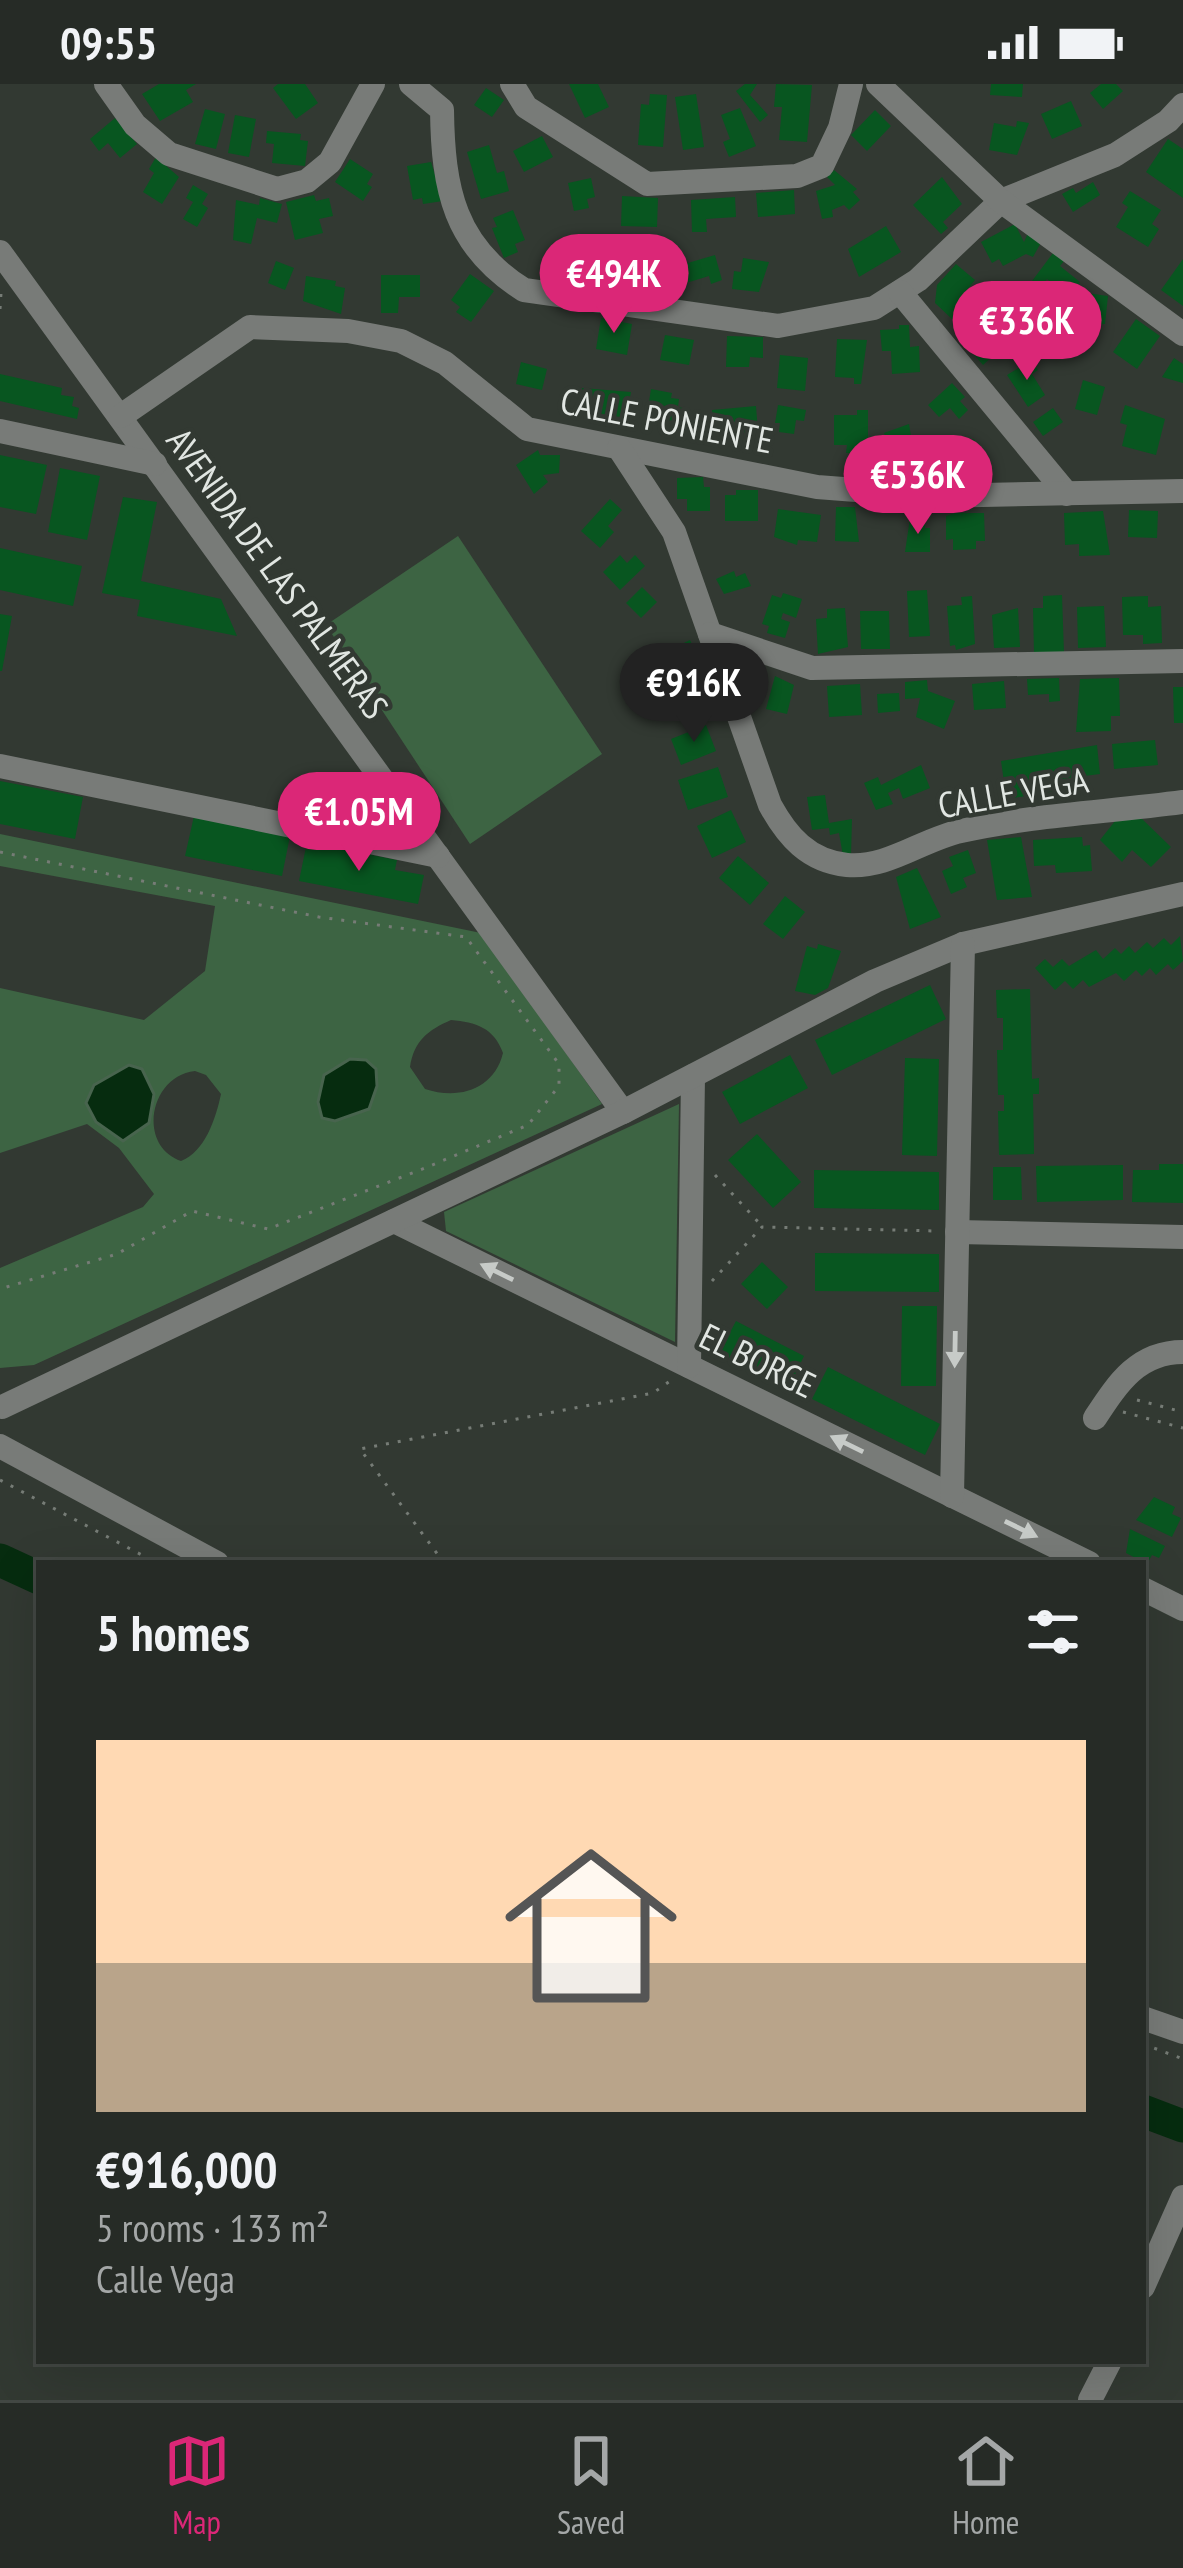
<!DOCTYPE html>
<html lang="en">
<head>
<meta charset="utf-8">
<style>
	body { margin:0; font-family:"PT Sans Narrow",sans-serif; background:#323732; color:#f1f3f6; height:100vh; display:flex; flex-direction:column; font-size:45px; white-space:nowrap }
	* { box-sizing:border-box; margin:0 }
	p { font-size:39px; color:#a4a7a7 }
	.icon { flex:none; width:66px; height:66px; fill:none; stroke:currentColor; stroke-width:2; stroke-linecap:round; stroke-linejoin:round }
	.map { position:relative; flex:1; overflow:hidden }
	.panel { position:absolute; left:36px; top:1476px; width:1110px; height:804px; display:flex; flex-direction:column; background:#262b26; border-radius:0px; box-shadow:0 12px 48px #0002,0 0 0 3px #424743 }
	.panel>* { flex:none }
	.price { position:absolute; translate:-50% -102px; padding:0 27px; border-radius:42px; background:#db2777; color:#fff; font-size:39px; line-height:78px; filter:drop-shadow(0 3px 6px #0008) }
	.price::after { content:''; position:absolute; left:50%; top:72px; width:36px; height:27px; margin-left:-18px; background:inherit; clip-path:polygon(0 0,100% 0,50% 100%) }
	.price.on { background:#222; color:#fff }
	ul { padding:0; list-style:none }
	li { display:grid; align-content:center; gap:24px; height:636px; padding:0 60px }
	li span { display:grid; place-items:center; height:372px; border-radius:0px; color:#555 }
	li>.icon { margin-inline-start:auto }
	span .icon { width:216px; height:216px; fill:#fffc; stroke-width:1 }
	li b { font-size:51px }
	h2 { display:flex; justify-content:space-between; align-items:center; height:144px; padding:0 60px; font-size:51px }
	.status { display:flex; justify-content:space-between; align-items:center; height:84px; padding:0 60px; background:#262b26; direction:ltr }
	.status svg { height:33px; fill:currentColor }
	.menu { display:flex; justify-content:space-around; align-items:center; height:168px; border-top:3px solid #424743; background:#262b26; font-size:33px; color:#a4a7a7 }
	.menu a { display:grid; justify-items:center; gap:6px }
	.menu .on { color:#db2777 }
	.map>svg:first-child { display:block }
	.green { fill:#3d6443; fill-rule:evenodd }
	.water { fill:#062c0f; stroke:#48644e; stroke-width:3 }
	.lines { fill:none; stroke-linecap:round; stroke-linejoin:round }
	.river { stroke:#062c0f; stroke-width:33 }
	.building { fill:#085620 }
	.path { stroke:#767c76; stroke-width:3; stroke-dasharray:3 9; stroke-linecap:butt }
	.minor { stroke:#787b78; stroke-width:24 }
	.oneway { fill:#c7cbc8 }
	.labels { text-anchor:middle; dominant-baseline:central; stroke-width:9; stroke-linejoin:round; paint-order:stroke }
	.street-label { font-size:36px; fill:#e1e6e2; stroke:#323932 }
</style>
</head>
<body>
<div class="status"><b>09:55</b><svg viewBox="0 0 49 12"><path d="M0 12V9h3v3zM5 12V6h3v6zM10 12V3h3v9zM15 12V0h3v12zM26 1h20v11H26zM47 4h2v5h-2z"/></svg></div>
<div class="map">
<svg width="1183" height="2316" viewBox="0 0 1183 2316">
	<rect width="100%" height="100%" fill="#323932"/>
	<g class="green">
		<path d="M458,452L602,670L470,760L326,541Z"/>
		<path d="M0,750L481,849L602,1020L34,1281L0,1284V1184L143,1123L154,1110L119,1064L87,1040L0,1069V904L144,936L205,887L215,822L0,782ZM451,936C476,938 494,944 503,969C494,1006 458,1016 425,1005L410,983C414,957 428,946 451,936ZM129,981L149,1039L123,1057L96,1038L94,1001ZM195,987L206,991L221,1010C216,1034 205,1068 181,1077C137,1062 149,992 195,987Z"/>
		<path d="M679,1020L675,1258L446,1147L444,1128Z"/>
	</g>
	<g class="water">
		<path d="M350,975L366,976L376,985L377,1002L369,1025L335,1037L322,1034L318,1018L324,991Z"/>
		<path d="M129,981L142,985L154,1010L149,1039L123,1057L96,1038L86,1019L94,1001Z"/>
	</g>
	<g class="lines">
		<g class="river">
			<path d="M0,1476L39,1494"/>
			<path d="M1143,2027L1183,2042"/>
		</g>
	</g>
	<g class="building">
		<path d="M159,0H196L186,6L193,18L160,37L142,10Z"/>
		<path d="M278,0H305L318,19L296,35L273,4Z"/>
		<path d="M569,0H598L609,23L585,34Z"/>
		<path d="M745,0H757L750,11L768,31L760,38L736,7Z"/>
		<path d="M776,0L812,1L807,58L779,56L782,23H774Z"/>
		<path d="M991,0H1023L1022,13L990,11Z"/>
		<path d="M1101,0H1116L1123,7L1103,25L1090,9Z"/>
		<path d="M486,4L504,16L492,33L474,21Z"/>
		<path d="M650,10L667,11L663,63L638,61L641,20L649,21Z"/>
		<path d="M696,10L704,63L683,66L675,13Z"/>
		<path d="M1071,17L1082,42L1052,55L1041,30Z"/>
		<path d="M740,24L756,62L729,73L723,58L730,55L721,31Z"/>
		<path d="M205,25L225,30L216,65L195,60Z"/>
		<path d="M875,26L891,42L867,67L851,51Z"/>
		<path d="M235,31L256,35L249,73L228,69Z"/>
		<path d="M115,34L137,60L120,74L108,59L99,67L90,55Z"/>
		<path d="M1017,37L1029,39L1017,71L989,66L994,39L1016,43Z"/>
		<path d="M267,47L301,50L300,56L308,57L305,82L272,79L274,60L266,59Z"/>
		<path d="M542,52L553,73L524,88L513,67Z"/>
		<path d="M1168,55L1183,65V114L1146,88Z"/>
		<path d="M489,61L497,89L504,87L509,107L481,115L467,68Z"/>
		<path d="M156,73L179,93L162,120L143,108L154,89L149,85Z"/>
		<path d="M350,75L373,90L367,100L372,103L363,117L335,98Z"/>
		<path d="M431,78L443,117L423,120L422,114L413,116L407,82Z"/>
		<path d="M834,86L857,105L853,108L860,116L849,126L844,121L832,126L833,133L822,135L816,107L835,101L827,93Z"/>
		<path d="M942,93L962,120L943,138L948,144L941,150L913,121Z"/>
		<path d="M591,94L595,113L587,115L589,124L574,127L568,99Z"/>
		<path d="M1093,98L1100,111L1073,128L1062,110L1073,104L1076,109Z"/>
		<path d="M193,101L208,110L202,120L208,124L197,143L183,135L193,118L186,114Z"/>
		<path d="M794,106L795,130L758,133L756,109Z"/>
		<path d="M1130,107L1161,126L1152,140L1159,145L1148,163L1116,143L1128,123L1122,119Z"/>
		<path d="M314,111L316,117L329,114L333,132L319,135L323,149L295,156L286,118Z"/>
		<path d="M622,112L658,114L657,143L621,142Z"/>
		<path d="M735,113L736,133L706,135L707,148H692L691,116Z"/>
		<path d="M260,114L282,120L277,139L257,134L251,160L233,156L236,116L259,121Z"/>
		<path d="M513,126L525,156L515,160L518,168L504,174L492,144L497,143L493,134Z"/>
		<path d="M1015,140L1024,158L1028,149L1043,155L1033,173L1026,170L1003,182L999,175L992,179L981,158Z"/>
		<path d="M886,142L901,168L859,193L848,165Z"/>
		<path d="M574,154L589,156L584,190L551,179L555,158L573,161Z"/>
		<path d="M619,162L643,166L637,210L609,206Z"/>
		<path d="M1053,169L1064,177L1060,182L1080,198L1069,213L1047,195L1039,205L1054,216L1043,230L1020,213Z"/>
		<path d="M715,171L722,196L711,200L709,192L686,199L681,181Z"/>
		<path d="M743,174L769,178L759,208L732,205L734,187L741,188Z"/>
		<path d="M1183,175V222L1161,206Z"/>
		<path d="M276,177L294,184L285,206L268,199Z"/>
		<path d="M956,180L975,196L963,211L969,219L953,236L935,219L937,201Z"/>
		<path d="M470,190L494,207L471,238L456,228L460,223L451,216Z"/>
		<path d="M381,191H420V213H399L398,229H381Z"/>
		<path d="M306,192L336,197L335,202L345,204L341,230L303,217Z"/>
		<path d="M1086,209L1108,212L1105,240L1082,242Z"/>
		<path d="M993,229L1014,253L983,281L962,257Z"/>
		<path d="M601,234L632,240L627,271L596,265Z"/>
		<path d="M1136,235L1160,252L1137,285L1113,268Z"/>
		<path d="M899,241H909L910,263L919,262L920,288L892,290L891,267H882L880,246L899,245Z"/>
		<path d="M665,251L694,256L689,281L660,276Z"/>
		<path d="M727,252L763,253V274L750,273L749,283H726Z"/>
		<path d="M837,255L867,256L861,300H854V294L835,293Z"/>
		<path d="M780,271L808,274L805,307L777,304Z"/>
		<path d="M1174,274L1183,280V299L1162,293Z"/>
		<path d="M1031,276L1038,286L1032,290L1045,311L1028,323L1007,291Z"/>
		<path d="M521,278L547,285L542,306L516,300Z"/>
		<path d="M0,290L62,304L61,311L74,313L72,322L79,324L77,335L0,317Z"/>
		<path d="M1083,296L1105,303L1097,331L1075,325Z"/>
		<path d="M952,299L965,313L960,317L968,326L959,335L950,324L939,333L928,321Z"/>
		<path d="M582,304L631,308L626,334L578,326Z"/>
		<path d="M651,305L672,309L671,314L679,315L678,323L683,324L681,336L646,337Z"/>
		<path d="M778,321L806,326L804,337L796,336L794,350L779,348L780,339H775Z"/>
		<path d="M1125,321L1165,335L1156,371L1122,362L1127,341L1120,339Z"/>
		<path d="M756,322L758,348L714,351L712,326Z"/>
		<path d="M1053,324L1063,338L1043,352L1033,338Z"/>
		<path d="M857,326H868V361H863V369H846L847,361H834V331H857Z"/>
		<path d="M909,340L914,370L894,377L884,349Z"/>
		<path d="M974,355L985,379L951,395L940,370Z"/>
		<path d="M538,366L540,371H560L559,389L543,391L548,398L534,410L516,381Z"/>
		<path d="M0,371L47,381L36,430L0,423Z"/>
		<path d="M60,384L100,392L87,456L48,448Z"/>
		<path d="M703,393L704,403H710V427H687V415H677V394Z"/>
		<path d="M736,406H758V437H725V411H736Z"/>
		<path d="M123,413L157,418L141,497L221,515L237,552L137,532L140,516L102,509Z"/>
		<path d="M610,415L622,426L608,442L614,448L600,464L581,447Z"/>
		<path d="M836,423H855L859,458L835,457Z"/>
		<path d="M778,425L821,431L817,458L798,456L797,461L774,453Z"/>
		<path d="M1129,426L1158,427L1157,454L1128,453Z"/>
		<path d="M1103,427L1110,471L1079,472V460L1065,461L1064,429Z"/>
		<path d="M955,429H984L985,457H976V465L953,466V455L946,456V432Z"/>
		<path d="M910,434H925V444H930V468H905Z"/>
		<path d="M0,464L82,482L73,522L0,506Z"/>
		<path d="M620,471L627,479L635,471L645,482L620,506L603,488Z"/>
		<path d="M734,487L736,493L745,489L751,502L724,510L716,495Z"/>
		<path d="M642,503L657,518L641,534L626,519Z"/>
		<path d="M927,506L930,552L909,553L907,507Z"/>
		<path d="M783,509L802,515L796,534L783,529L781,535L790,538L785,554L767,549L769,542L762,540L772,511L781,514Z"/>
		<path d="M1062,511L1064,569L1034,570L1033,524H1043V512Z"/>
		<path d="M972,512L975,560L956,566L955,561L950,562L947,522L962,521L961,513Z"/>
		<path d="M1148,512V523L1161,522L1162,559L1143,560V551H1123L1122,513Z"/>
		<path d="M1104,522L1106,563L1078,564L1077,523Z"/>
		<path d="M845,524L848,563L818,570L816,535L827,534V525Z"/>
		<path d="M1018,524L1020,563L994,564L992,531Z"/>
		<path d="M860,527H889L890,565H861Z"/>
		<path d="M0,530L12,532L2,587H0Z"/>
		<path d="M690,556L699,576L676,586L667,567Z"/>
		<path d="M775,592L794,601L787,630L766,625Z"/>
		<path d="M1059,594L1060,617L1049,618V610L1028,611L1027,595Z"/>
		<path d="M1119,594L1120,632H1111V647L1076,648L1080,595Z"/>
		<path d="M701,595L712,621L689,632L684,620L674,624L668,611Z"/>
		<path d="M927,596L928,607L955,617L944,645L916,633L920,614L905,615V598Z"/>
		<path d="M1004,597L1006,624L974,626L972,600Z"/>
		<path d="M860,600L862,631L829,633L827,602Z"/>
		<path d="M1173,603H1183V639H1174Z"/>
		<path d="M899,609L900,627L878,629L877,610Z"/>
		<path d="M706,641L716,667L681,681L671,655Z"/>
		<path d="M1155,656L1158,681L1114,685L1112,660Z"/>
		<path d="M1097,661L1100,690L1053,696L1054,708L1013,714L1011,697L1004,698L1001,677Z"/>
		<path d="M921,681L930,704L903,715L899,704L888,709L893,720L876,726L864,699L878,693L881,701Z"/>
		<path d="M718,683L728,713L688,726L678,696Z"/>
		<path d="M0,697L83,713L75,755L0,740Z"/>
		<path d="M825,711L829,739L852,735L851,771L843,772L839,749L830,751L829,744L812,746L807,713Z"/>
		<path d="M731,726L746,758L712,774L697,742Z"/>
		<path d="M194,732L290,752L282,792L185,772Z"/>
		<path d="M1139,732L1171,763L1151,783L1132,766L1122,778L1100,756L1115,737Z"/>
		<path d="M1021,753L1032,813L997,816L987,756Z"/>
		<path d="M1082,753L1083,762L1090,761L1092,787L1056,789L1055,781L1034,782L1033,756Z"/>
		<path d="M307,758L397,776L395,786L424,791L418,820L299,797Z"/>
		<path d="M968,766L976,789L963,794L967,803L951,810L942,787L953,782L949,773Z"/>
		<path d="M738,772L769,799L750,821L719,794Z"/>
		<path d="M917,784L941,833L910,845L896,793Z"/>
		<path d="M785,812L805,828L783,855L763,840Z"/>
		<path d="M1180,852L1183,877L1173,886L1168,880L1156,891L1150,884L1142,892L1136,886L1124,897L1116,889L1089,903L1083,896L1073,905L1065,897L1055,906L1035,884L1045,875L1053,883L1062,875L1069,882L1096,866L1103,875L1115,864L1121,870L1129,862L1135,869L1147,858L1153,864L1164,854L1171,861Z"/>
		<path d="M818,860L841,867L828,904L815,911L795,907L807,862L817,865Z"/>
		<path d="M930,901L946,935L832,991L815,956Z"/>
		<path d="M1030,905L1032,995L1039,994V1010H1033L1034,1070L999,1071L998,1027H1004V1011H998L997,966H1003V934H997L996,906Z"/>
		<path d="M790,971L808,1004L740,1040L722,1008Z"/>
		<path d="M905,974L939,975L937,1072L902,1071Z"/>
		<path d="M757,1050L801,1098L773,1124L728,1076Z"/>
		<path d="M1159,1080H1183V1119L1132,1118L1133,1086H1159Z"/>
		<path d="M1123,1081V1116L1037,1118L1036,1082Z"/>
		<path d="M993,1083H1021L1022,1116H993Z"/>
		<path d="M814,1086L939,1088V1126L814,1124Z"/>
		<path d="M815,1169L939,1170V1208L815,1207Z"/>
		<path d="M762,1178L788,1203L767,1225L741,1200Z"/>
		<path d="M902,1222H937L936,1302H901Z"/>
		<path d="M736,1237L804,1272L788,1305L719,1269Z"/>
		<path d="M828,1283L940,1340L925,1371L812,1315Z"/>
		<path d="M1154,1413L1175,1423L1172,1430L1181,1434L1172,1453L1136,1436Z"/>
		<path d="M1130,1445L1165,1462L1159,1474L1152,1471L1147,1480L1126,1469Z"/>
	</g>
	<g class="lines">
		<g class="path">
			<path d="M0,225L1,209"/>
			<path d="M0,768L319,833L466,853L559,980V1002L528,1041L425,1084L268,1145L192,1127L117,1170L0,1205"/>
			<path d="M715,1091L761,1141"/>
			<path d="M712,1197L762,1143L936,1147"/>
			<path d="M1137,1316L1183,1328"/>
			<path d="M1123,1328L1183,1344"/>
			<path d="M0,1396L157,1479"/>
			<path d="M444,1479L360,1365L653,1309L670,1297"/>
			<path d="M1143,1960L1183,1975"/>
		</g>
		<g class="minor">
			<path d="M106,0L135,41L169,70L277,105L307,97L330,78L373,0"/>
			<path d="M411,0L442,26C443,105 454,162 524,206L778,242L874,224L918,196L1001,117L1115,71L1168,37L1183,21"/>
			<path d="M512,0L526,23L647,100L797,92L822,82L840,44L851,0"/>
			<path d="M878,0L1001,117L1183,250"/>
			<path d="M0,168L623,1028"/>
			<path d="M900,208L1067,410"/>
			<path d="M121,332L250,243L348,247L401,257L445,279L527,345L817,403L934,412L1183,407"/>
			<path d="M0,347L155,380"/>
			<path d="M619,364L674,448L770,721C787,752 808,777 847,781C887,785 923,755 961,747C1033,731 1110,728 1183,718"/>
			<path d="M710,550L812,584L1183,577"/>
			<path d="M0,682L438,772"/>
			<path d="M394,1137L1089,1479"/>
			<path d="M957,1148L1183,1153"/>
			<path d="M689,1282L693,992"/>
			<path d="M2,1323L623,1028L875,897L963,860L1183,810"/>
			<path d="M1095,1334C1118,1299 1138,1268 1183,1268"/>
			<path d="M0,1362L217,1479"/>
			<path d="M952,1412L963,860"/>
			<path d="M1143,1505L1183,1525"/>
			<path d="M1143,1934L1183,1948"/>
			<path d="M1143,2203L1183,2113"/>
			<path d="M1090,2316L1110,2277"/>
		</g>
	</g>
	<defs><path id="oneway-solid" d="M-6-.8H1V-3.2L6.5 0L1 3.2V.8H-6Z" transform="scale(3)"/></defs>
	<g class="oneway">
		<use href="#oneway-solid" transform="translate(497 1188) rotate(-154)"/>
		<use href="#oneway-solid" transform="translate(955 1265) rotate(91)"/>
		<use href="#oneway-solid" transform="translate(847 1360) rotate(-154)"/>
		<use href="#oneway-solid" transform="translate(1021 1445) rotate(26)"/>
	</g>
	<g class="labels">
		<g class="street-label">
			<text transform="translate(667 336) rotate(11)">CALLE PONIENTE</text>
			<text transform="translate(278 489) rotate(54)">AVENIDA DE LAS PALMERAS</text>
			<text transform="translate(1013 708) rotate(-10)">CALLE VEGA</text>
			<text transform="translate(758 1276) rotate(26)">EL BORGE</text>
		</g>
	</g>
</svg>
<b class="price" style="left:614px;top:252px">€494K</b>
<b class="price" style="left:1027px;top:299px">€336K</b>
<b class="price" style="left:918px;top:453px">€536K</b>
<b class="price on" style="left:694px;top:661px">€916K</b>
<b class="price" style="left:359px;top:790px">€1.05M</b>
<section class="panel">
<h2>5 homes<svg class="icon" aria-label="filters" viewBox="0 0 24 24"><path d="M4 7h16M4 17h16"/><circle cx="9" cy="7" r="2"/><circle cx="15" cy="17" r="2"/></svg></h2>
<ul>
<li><span style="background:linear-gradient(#ffd9b3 60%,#b9a48a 0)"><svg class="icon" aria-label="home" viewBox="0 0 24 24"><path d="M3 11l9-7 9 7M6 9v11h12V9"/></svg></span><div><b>€916,000</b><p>5 rooms · 133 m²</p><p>Calle Vega</p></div></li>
</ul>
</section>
</div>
<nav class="menu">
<a class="on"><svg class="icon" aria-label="map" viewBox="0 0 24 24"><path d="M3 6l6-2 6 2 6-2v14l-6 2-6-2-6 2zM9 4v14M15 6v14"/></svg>Map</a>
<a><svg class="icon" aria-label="saved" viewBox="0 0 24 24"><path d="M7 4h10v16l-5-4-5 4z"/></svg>Saved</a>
<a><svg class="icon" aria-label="home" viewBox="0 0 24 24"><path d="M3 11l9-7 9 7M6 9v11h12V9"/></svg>Home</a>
</nav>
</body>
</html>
